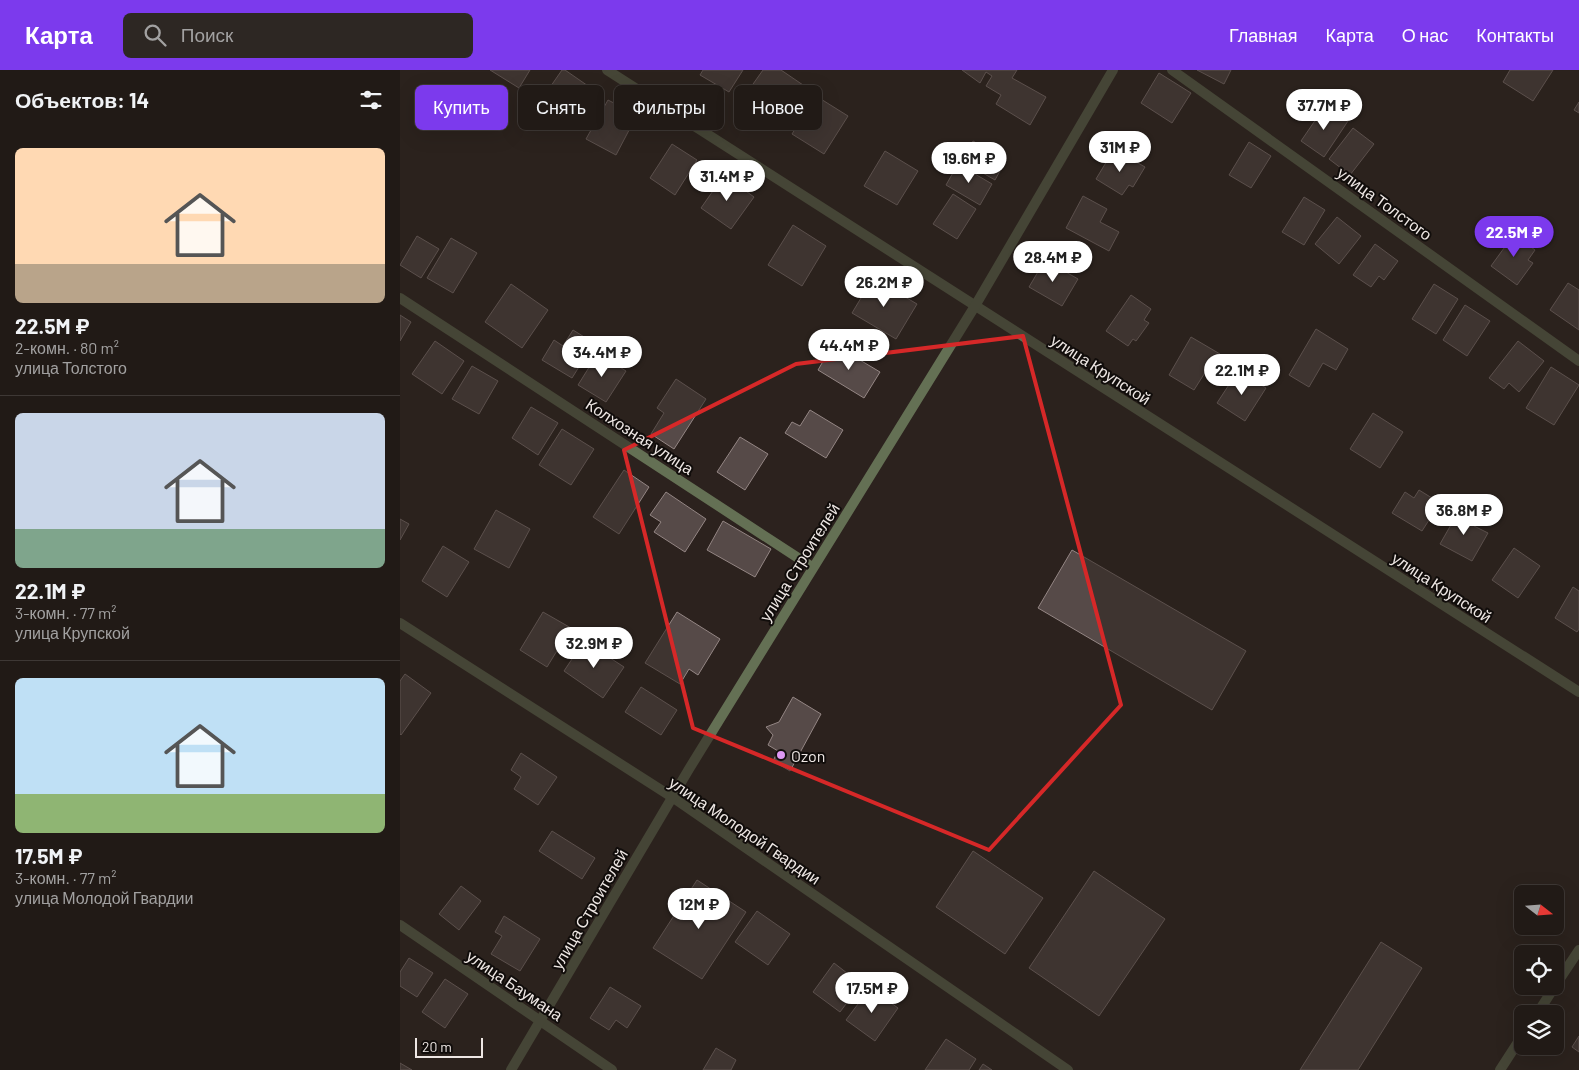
<!DOCTYPE html>
<html lang="ru">
<head>
<meta charset="utf-8">
<style>
	body { margin:0; font-family:Barlow,sans-serif; background:#2d2723; color:#f1f3f6; height:100vh; display:flex; flex-direction:column; font-size:19px; white-space:nowrap }
	* { box-sizing:border-box; margin:0 }
	p { font-size:16px; color:#a2a1a1 }
	.icon { flex:none; width:28px; height:28px; fill:none; stroke:currentColor; stroke-width:2; stroke-linecap:round; stroke-linejoin:round }
	.map { position:relative; flex:1; overflow:hidden }
	.details { display:flex; flex-direction:column; background:#211a16; width:400px }
	.details>* { flex:none }
	.banner { position:absolute; left:15px; top:15px; width:475px; height:45px; display:flex; gap:10px }
	.needle { width:32px; rotate:107deg }
	.controls { position:absolute; left:1114px; top:815px; display:grid; gap:10px }
	.controls a { display:grid; place-items:center; width:50px; height:50px; border-radius:8px; background:#211a16; box-shadow:0 5px 20px #0002,0 0 0 1px #3e3835; font-size:25px }
	.scale { position:absolute; left:15px; bottom:12px; width:68px; box-sizing:border-box; padding-left:5px; border:2px solid #eee7e4; border-top:0; font-size:14px; line-height:18px; white-space:nowrap; color:#eee7e4; -webkit-text-stroke:4px #110d0b; paint-order:stroke }
	.price { position:absolute; translate:-50% -42px; padding:0 11px; border-radius:18px; background:#fff; color:#222; font-size:16px; line-height:32px; filter:drop-shadow(0 1px 2px #0008) }
	.price::after { content:''; position:absolute; left:50%; top:30px; width:15px; height:11px; margin-left:-8px; background:inherit; clip-path:polygon(0 0,100% 0,50% 100%) }
	.price.selected { background:#7c3aed; color:#fff }
	ul { padding:0; list-style:none }
	li { display:grid; align-content:center; gap:10px; height:265px; padding:0 15px }
	li+li { border-top:1px solid #3e3835 }
	li span { display:grid; place-items:center; height:155px; border-radius:8px; color:#555 }
	li>.icon { margin-inline-start:auto }
	span .icon { width:90px; height:90px; fill:#fffc; stroke-width:1 }
	li b { font-size:21px }
	h2 { display:flex; justify-content:space-between; align-items:center; height:60px; padding:0 15px; font-size:21px }
	.tag { padding:0 18px; border-radius:8px; background:#211a16; box-shadow:0 5px 20px #0002,0 0 0 1px #3e3835; font-size:18px; line-height:45px }
	.tag.selected { background:#7c3aed; color:#fff }
	header { display:flex; align-items:center; gap:30px; box-sizing:border-box; height:70px; padding:0 25px; background:#7c3aed; color:#fff }
	header strong { font-size:24px }
	nav { display:flex; gap:28px; margin-inline-start:auto; font-size:18px }
	.search { width:350px; height:45px; background:#2d2723; display:flex; align-items:center; gap:12px; box-sizing:border-box; padding:0 18px; border-radius:8px; color:#a2a1a1; font-size:19px }
	main { display:flex; flex:1; min-height:0 }
	.map>svg:first-child { display:block }
	.building { fill:#564a48; stroke:#948684 }
	.lines { fill:none; stroke-linecap:round; stroke-linejoin:round }
	.minor { stroke:#647054; stroke-width:10 }
	.tertiary { stroke:#647054; stroke-width:10 }
	.marked { fill:none; stroke:#d62828; stroke-width:4; stroke-linejoin:round }
	.poi-dot { fill:#de98f2; stroke:#110d0b; stroke-width:2 }
	.labels { text-anchor:middle; dominant-baseline:central; stroke-width:4; stroke-linejoin:round; paint-order:stroke }
	.street-label { font-size:16px; fill:#eee7e4; stroke:#110d0b }
	.poi-label { font-size:16px; fill:#eee7e4; stroke:#110d0b; text-anchor:start }
</style>
</head>
<body>
<header>
<strong>Карта</strong>
<div class="search"><svg class="icon" aria-label="search" viewBox="0 0 24 24"><circle cx="10" cy="10" r="6"/><path d="M15 15l6 6"/></svg>Поиск</div>
<nav><a>Главная</a><a>Карта</a><a>О нас</a><a>Контакты</a></nav>
</header>
<main>
<section class="details">
<h2>Объектов: 14<svg class="icon" aria-label="filters" viewBox="0 0 24 24"><path d="M4 7h16M4 17h16"/><circle cx="9" cy="7" r="2"/><circle cx="15" cy="17" r="2"/></svg></h2>
<ul>
<li><span style="background:linear-gradient(#ffd9b3 75%,#b9a48a 0)"><svg class="icon" aria-label="home" viewBox="0 0 24 24"><path d="M3 11l9-7 9 7M6 9v11h12V9"/></svg></span><div><b>22.5M ₽</b><p>2-комн. · 80 m²</p><p>улица Толстого</p></div></li>
<li><span style="background:linear-gradient(#c9d6e8 75%,#7fa58c 0)"><svg class="icon" aria-label="home" viewBox="0 0 24 24"><path d="M3 11l9-7 9 7M6 9v11h12V9"/></svg></span><div><b>22.1M ₽</b><p>3-комн. · 77 m²</p><p>улица Крупской</p></div></li>
<li><span style="background:linear-gradient(#bfe0f5 75%,#8fb573 0)"><svg class="icon" aria-label="home" viewBox="0 0 24 24"><path d="M3 11l9-7 9 7M6 9v11h12V9"/></svg></span><div><b>17.5M ₽</b><p>3-комн. · 77 m²</p><p>улица Молодой Гвардии</p></div></li>
</ul>
</section>
<div class="map">
<svg width="1179" height="1000" viewBox="0 0 1179 1000">
	<rect width="100%" height="100%" fill="#2c221e"/>
	<g class="building">
		<path d="M90,0H130L119,18Z"/>
		<path d="M162,0H165L191,18L165,56L137,36Z"/>
		<path d="M303,0H343L329,22L300,5Z"/>
		<path d="M363,0H381L403,15L375,55L341,31Z"/>
		<path d="M562,0H617L612,8L646,27L630,55L596,34L601,25L586,16L592,6L586,2L580,13Z"/>
		<path d="M797,0H831L824,14Z"/>
		<path d="M1110,0H1153L1133,31L1103,12Z"/>
		<path d="M759,3L791,23L772,53L741,33Z"/>
		<path d="M416,26L448,46L424,84L392,64Z"/>
		<path d="M208,30L237,45L216,85L186,69Z"/>
		<path d="M1179,32V43L1174,40Z"/>
		<path d="M925,36L948,51L924,87L901,71Z"/>
		<path d="M953,58L974,74L950,105L929,89Z"/>
		<path d="M573,71L606,90L595,110L562,91Z"/>
		<path d="M849,72L871,86L851,118L829,105Z"/>
		<path d="M272,74L297,90L275,125L250,108Z"/>
		<path d="M485,81L518,101L497,135L464,116Z"/>
		<path d="M713,81L730,91L731,89L745,97L733,117L729,115L722,125L696,109Z"/>
		<path d="M558,94L592,114L580,135L546,115Z"/>
		<path d="M324,105L354,127L331,159L301,138Z"/>
		<path d="M553,124L576,139L557,169L533,154Z"/>
		<path d="M683,126L707,139L700,152L719,162L709,181L666,158Z"/>
		<path d="M904,127L925,140L904,175L882,162Z"/>
		<path d="M937,147L961,166L939,194L915,174Z"/>
		<path d="M393,155L426,176L402,216L368,195Z"/>
		<path d="M1108,160L1135,180L1128,190L1133,193L1117,215L1091,196L1107,174L1101,170Z"/>
		<path d="M17,166L39,179L21,208L0,195Z"/>
		<path d="M51,168L77,183L53,223L27,208Z"/>
		<path d="M975,174L998,191L984,210L979,206L971,217L953,205Z"/>
		<path d="M645,190L678,209L662,236L629,217Z"/>
		<path d="M473,208L517,234L496,269L452,243Z"/>
		<path d="M1168,213L1179,220V260L1150,240Z"/>
		<path d="M111,214L148,240L122,278L85,252Z"/>
		<path d="M1034,214L1058,229L1036,264L1012,249Z"/>
		<path d="M731,225L751,239L744,250L749,253L736,271L733,269L728,276L706,261Z"/>
		<path d="M1065,235L1090,251L1067,286L1043,270Z"/>
		<path d="M0,245L11,252L0,271Z"/>
		<path d="M916,259L948,279L936,300L923,293L909,317L889,305Z"/>
		<path d="M173,260L194,273L172,308L142,290L154,270L163,276Z"/>
		<path d="M791,267L820,284L809,303L806,301L794,320L769,305Z"/>
		<path d="M35,271L64,291L42,324L12,304Z"/>
		<path d="M1118,271L1144,291L1119,322L1109,313L1104,319L1089,308Z"/>
		<path d="M433,274L480,302L464,328L418,300Z"/>
		<path d="M198,283L226,301L206,332L178,315Z"/>
		<path d="M72,296L98,311L79,344L52,329Z"/>
		<path d="M1151,297L1179,315L1154,355L1126,338Z"/>
		<path d="M838,301L866,318L845,351L817,333Z"/>
		<path d="M276,309L306,329L274,379L251,364L264,343L257,338Z"/>
		<path d="M131,337L158,353L138,385L112,368Z"/>
		<path d="M410,340L443,360L426,388L385,363L392,352L400,356Z"/>
		<path d="M973,343L1003,362L980,398L950,379Z"/>
		<path d="M162,359L194,379L171,415L139,395Z"/>
		<path d="M340,367L368,384L345,420L317,402Z"/>
		<path d="M224,400L249,417L219,464L193,447Z"/>
		<path d="M1019,420L1040,433L1022,461L992,443L1005,422L1014,428Z"/>
		<path d="M266,422L306,449L285,482L254,462L261,452L250,445Z"/>
		<path d="M1060,439L1077,449L1074,456L1088,463L1072,491L1040,474Z"/>
		<path d="M96,440L130,459L109,498L74,479Z"/>
		<path d="M0,449L9,454L0,470Z"/>
		<path d="M323,451L371,479L355,507L307,480Z"/>
		<path d="M43,476L69,492L47,527L22,511Z"/>
		<path d="M1114,478L1140,496L1118,528L1092,510Z"/>
		<path d="M672,480L846,581L812,640L638,538Z"/>
		<path d="M1173,517L1179,521V559L1177,562L1155,548Z"/>
		<path d="M143,542L171,558L147,597L120,580Z"/>
		<path d="M277,542L320,569L298,605L289,599L280,614L245,593Z"/>
		<path d="M184,571L224,597L203,628L164,601Z"/>
		<path d="M5,604L31,623L1,665L0,664V611Z"/>
		<path d="M241,617L277,640L261,665L225,642Z"/>
		<path d="M393,627L421,644L390,701L373,691L378,681L368,675L373,665L366,657L379,652Z"/>
		<path d="M121,683L157,707L138,735L114,719L121,707L111,700Z"/>
		<path d="M152,761L195,788L182,809L139,781Z"/>
		<path d="M573,781L643,828L605,884L536,837Z"/>
		<path d="M694,801L765,849L699,946L629,898Z"/>
		<path d="M297,810L346,842L302,909L253,878Z"/>
		<path d="M61,816L81,831L59,860L39,844Z"/>
		<path d="M357,841L390,864L368,895L335,872Z"/>
		<path d="M104,846L140,869L120,901L91,884L102,866L95,862Z"/>
		<path d="M981,872L1022,898L958,1000H900Z"/>
		<path d="M9,888L33,903L17,927L0,916V902Z"/>
		<path d="M434,893L461,914L440,942L413,922Z"/>
		<path d="M45,909L68,924L45,958L22,942Z"/>
		<path d="M210,917L241,936L227,958L216,950L209,960L190,948Z"/>
		<path d="M470,918L498,938L475,971L446,950Z"/>
		<path d="M1179,966V982L1172,977Z"/>
		<path d="M546,969L576,989L569,1000H525Z"/>
		<path d="M316,978L336,990L331,1000H303Z"/>
		<path d="M0,993L12,1000H0Z"/>
		<path d="M583,994L592,1000H579Z"/>
	</g>
	<g class="lines">
		<g class="minor">
			<path d="M207,0L1179,622"/>
			<path d="M772,0L1179,291"/>
			<path d="M0,228L412,497"/>
			<path d="M0,553L272,727L668,1000"/>
			<path d="M0,855L212,1000"/>
			<path d="M1155,916L1179,880"/>
			<path d="M1137,944L1155,916"/>
			<path d="M1100,1000L1122,966"/>
		</g>
		<path class="tertiary" d="M111,1000L289,699L575,236L713,0"/>
	</g>
	<path d="M0 0H1179V1000H0ZM623,266L721,635L589,780L293,658L224,380L396,294Z" fill="#2c221e" fill-opacity=".55" fill-rule="evenodd"/>
	<path class="marked" d="M623,266L721,635L589,780L293,658L224,380L396,294Z"/>
	<circle class="poi-dot" cx="381" cy="685" r="5"/>
	<g class="labels">
		<g class="street-label">
			<text transform="translate(985 133) rotate(36)">улица Толстого</text>
			<text transform="translate(701 299) rotate(33)">улица Крупской</text>
			<text transform="translate(240 366) rotate(33)">Колхозная улица</text>
			<text transform="translate(399 492) rotate(-58)">улица Строителей</text>
			<text transform="translate(1042 517) rotate(33)">улица Крупской</text>
			<text transform="translate(345 760) rotate(34)">улица Молодой Гвардии</text>
			<text transform="translate(189 839) rotate(-60)">улица Строителей</text>
			<text transform="translate(115 915) rotate(34)">улица Баумана</text>
		</g>
		<g class="poi-label">
			<text x="391" y="685">Ozon</text>
		</g>
	</g>
</svg>
<div class="controls">
<a><svg class="needle" viewBox="-14 -14 28 28"><path d="M0-13l5 13h-10z" fill="#e53935"/><path d="M0 13l5-13h-10z" fill="#a2a1a1"/></svg></a>
<a><svg class="icon" aria-label="locate" viewBox="0 0 24 24"><circle cx="12" cy="12" r="6"/><path d="M12 2v4M12 18v4M2 12h4M18 12h4"/></svg></a>
<a><svg class="icon" aria-label="layers" viewBox="0 0 24 24"><path d="M12 4l9 5-9 5-9-5zM3 14l9 5 9-5"/></svg></a>
</div>
<div class="scale">20 m</div>
<b class="price" style="left:924px;top:61px">37.7M ₽</b>
<b class="price" style="left:720px;top:103px">31M ₽</b>
<b class="price" style="left:569px;top:114px">19.6M ₽</b>
<b class="price" style="left:327px;top:132px">31.4M ₽</b>
<b class="price selected" style="left:1114px;top:188px">22.5M ₽</b>
<b class="price" style="left:653px;top:213px">28.4M ₽</b>
<b class="price" style="left:484px;top:238px">26.2M ₽</b>
<b class="price" style="left:449px;top:301px">44.4M ₽</b>
<b class="price" style="left:202px;top:308px">34.4M ₽</b>
<b class="price" style="left:842px;top:326px">22.1M ₽</b>
<b class="price" style="left:1064px;top:466px">36.8M ₽</b>
<b class="price" style="left:194px;top:599px">32.9M ₽</b>
<b class="price" style="left:299px;top:860px">12M ₽</b>
<b class="price" style="left:472px;top:944px">17.5M ₽</b>
<div class="banner">
<a class="tag selected">Купить</a>
<a class="tag">Снять</a>
<a class="tag">Фильтры</a>
<a class="tag">Новое</a>
</div>
</div>
</main>
</body>
</html>
